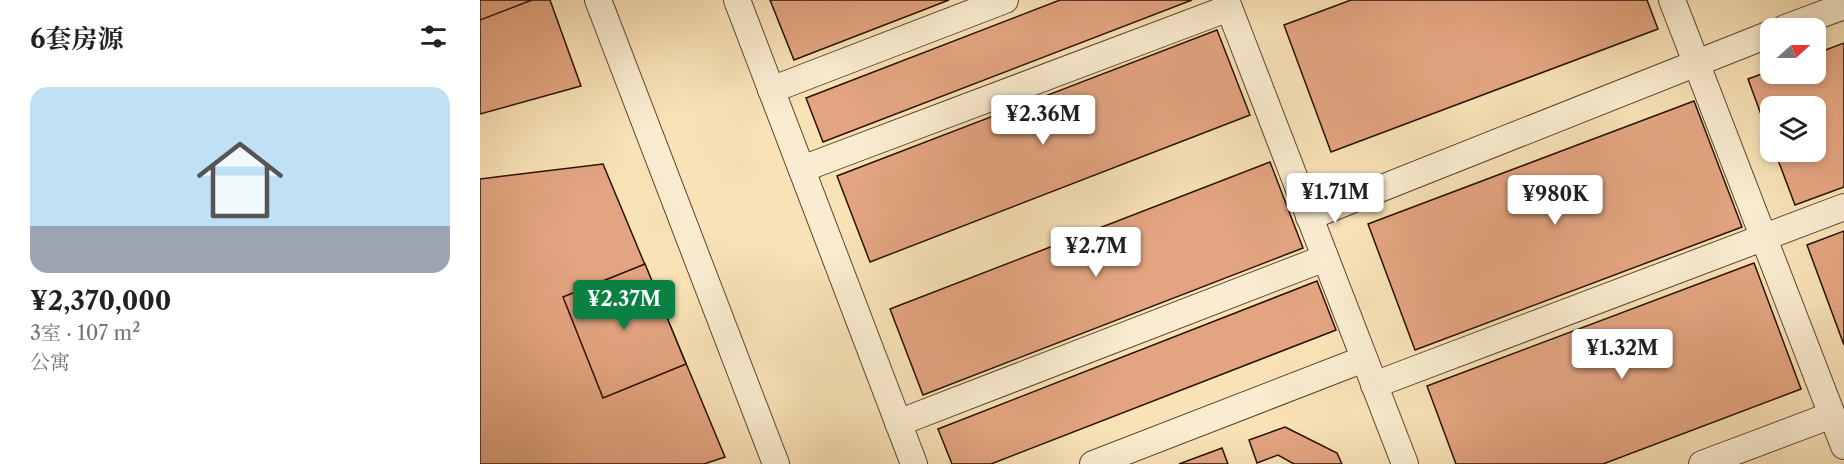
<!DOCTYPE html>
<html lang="zh">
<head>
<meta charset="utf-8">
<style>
	body { margin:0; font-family:"Libre Caslon Text","Noto Serif SC",serif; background:#f2f2f2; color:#222; height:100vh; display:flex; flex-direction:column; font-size:22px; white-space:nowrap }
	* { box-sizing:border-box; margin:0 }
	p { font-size:20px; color:#767676 }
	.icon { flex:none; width:33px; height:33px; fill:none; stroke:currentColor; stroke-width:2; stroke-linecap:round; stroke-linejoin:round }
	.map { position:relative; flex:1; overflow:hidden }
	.sheet { display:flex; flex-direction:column; background:#fff; width:480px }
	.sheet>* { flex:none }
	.needle { width:39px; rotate:69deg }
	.fabs { position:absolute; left:1280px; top:18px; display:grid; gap:12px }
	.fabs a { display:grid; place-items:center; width:66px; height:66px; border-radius:12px; background:#fff; box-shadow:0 3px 9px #0003; font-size:30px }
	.price { position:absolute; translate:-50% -51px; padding:0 14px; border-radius:6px; background:#fff; color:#222; font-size:20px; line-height:39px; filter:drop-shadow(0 2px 3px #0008) }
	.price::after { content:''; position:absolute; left:50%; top:36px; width:18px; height:14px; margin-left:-9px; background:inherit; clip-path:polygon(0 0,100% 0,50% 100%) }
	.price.active { background:#0b8043; color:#fff }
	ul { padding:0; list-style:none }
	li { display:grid; align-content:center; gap:12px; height:318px; padding:0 30px }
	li+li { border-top:2px solid #e0e0e0 }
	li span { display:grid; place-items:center; height:186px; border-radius:18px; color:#555 }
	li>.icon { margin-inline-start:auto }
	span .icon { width:108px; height:108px; fill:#fffc; stroke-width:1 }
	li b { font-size:26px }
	h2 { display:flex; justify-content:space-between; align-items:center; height:72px; padding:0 30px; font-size:26px }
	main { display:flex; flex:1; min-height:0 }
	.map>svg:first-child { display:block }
	.building { fill:#e3a581; stroke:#291104; stroke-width:1.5 }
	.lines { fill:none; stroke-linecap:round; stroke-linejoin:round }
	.minor-casing { stroke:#5d4530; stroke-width:28 }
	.minor { stroke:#faecd0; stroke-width:26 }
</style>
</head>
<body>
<main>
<section class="sheet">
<h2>6套房源<svg class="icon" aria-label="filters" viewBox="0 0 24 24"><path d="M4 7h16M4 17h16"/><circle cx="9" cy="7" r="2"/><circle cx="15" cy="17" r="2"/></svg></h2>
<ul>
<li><span style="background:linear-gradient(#bfe0f5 75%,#9aa5b1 0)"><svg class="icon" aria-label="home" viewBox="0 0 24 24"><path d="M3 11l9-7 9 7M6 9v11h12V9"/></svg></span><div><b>¥2,370,000</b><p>3室 · 107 m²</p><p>公寓</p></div></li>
</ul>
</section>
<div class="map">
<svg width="1364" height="464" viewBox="0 0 1364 464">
	<rect width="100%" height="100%" fill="#f8e2b6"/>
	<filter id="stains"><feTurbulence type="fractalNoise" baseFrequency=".00333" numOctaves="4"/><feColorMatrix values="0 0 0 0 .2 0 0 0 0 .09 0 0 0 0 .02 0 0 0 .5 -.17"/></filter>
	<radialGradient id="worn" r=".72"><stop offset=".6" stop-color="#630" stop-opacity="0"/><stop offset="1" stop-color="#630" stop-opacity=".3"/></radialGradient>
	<g class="building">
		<path d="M0,0H70L101,86L0,114Z"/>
		<path d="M0,0H52L0,20Z"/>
		<path d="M290,0H469L314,60Z"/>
		<path d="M580,0H712L343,142L326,98Z"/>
		<path d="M871,0H1167L1178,29L851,152L804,25Z"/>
		<path d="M737,30L770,115L390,262L357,176Z"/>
		<path d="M1364,43V187L1315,205L1295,152H1335V106H1290V139L1268,79L1290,71V74H1335V54Z"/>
		<path d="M1214,101L1262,227L935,350L888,224Z"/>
		<path d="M790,162L823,248L443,395L410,309Z"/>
		<path d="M123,164L245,457L224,464H0V179Z"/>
		<path d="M1364,231V345L1327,245Z"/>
		<path d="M1274,263L1321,389L1123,464H976L947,386Z"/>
		<path d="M165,264L206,364L123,398L83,297Z"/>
		<path d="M837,281L856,330L511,464H472L458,429Z"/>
		<path d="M805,427L857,453L862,464H814L798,455L777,463L769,440Z"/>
		<path d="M742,448L748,464H699Z"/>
	</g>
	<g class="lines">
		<defs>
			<g id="minor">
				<path d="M118,0L296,464"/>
				<path d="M257,0L434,464"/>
				<path d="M746,0L925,464"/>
				<path d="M1192,0L1364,446"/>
				<path d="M1305,28L1364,6"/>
				<path d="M291,90L525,0"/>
				<path d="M322,169L749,8"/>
				<path d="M829,217L1290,34"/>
				<path d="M894,385L1364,207"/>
				<path d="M418,423L845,258"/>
				<path d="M613,464L884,359"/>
				<path d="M1222,464L1352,415"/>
			</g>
		</defs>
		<use href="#minor" class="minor-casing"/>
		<use href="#minor" class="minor"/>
	</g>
	<rect width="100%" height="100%" filter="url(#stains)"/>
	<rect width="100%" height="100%" fill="url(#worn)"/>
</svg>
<div class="fabs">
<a><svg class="needle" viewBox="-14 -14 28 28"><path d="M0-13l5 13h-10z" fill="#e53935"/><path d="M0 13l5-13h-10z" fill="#767676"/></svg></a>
<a><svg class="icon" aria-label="layers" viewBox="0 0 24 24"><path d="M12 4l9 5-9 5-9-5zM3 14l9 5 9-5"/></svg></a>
</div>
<b class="price" style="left:563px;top:146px">¥2.36M</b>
<b class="price" style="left:855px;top:224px">¥1.71M</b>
<b class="price" style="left:1075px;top:226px">¥980K</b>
<b class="price" style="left:616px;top:278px">¥2.7M</b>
<b class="price active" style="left:144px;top:331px">¥2.37M</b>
<b class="price" style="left:1142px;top:380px">¥1.32M</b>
</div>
</main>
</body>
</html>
